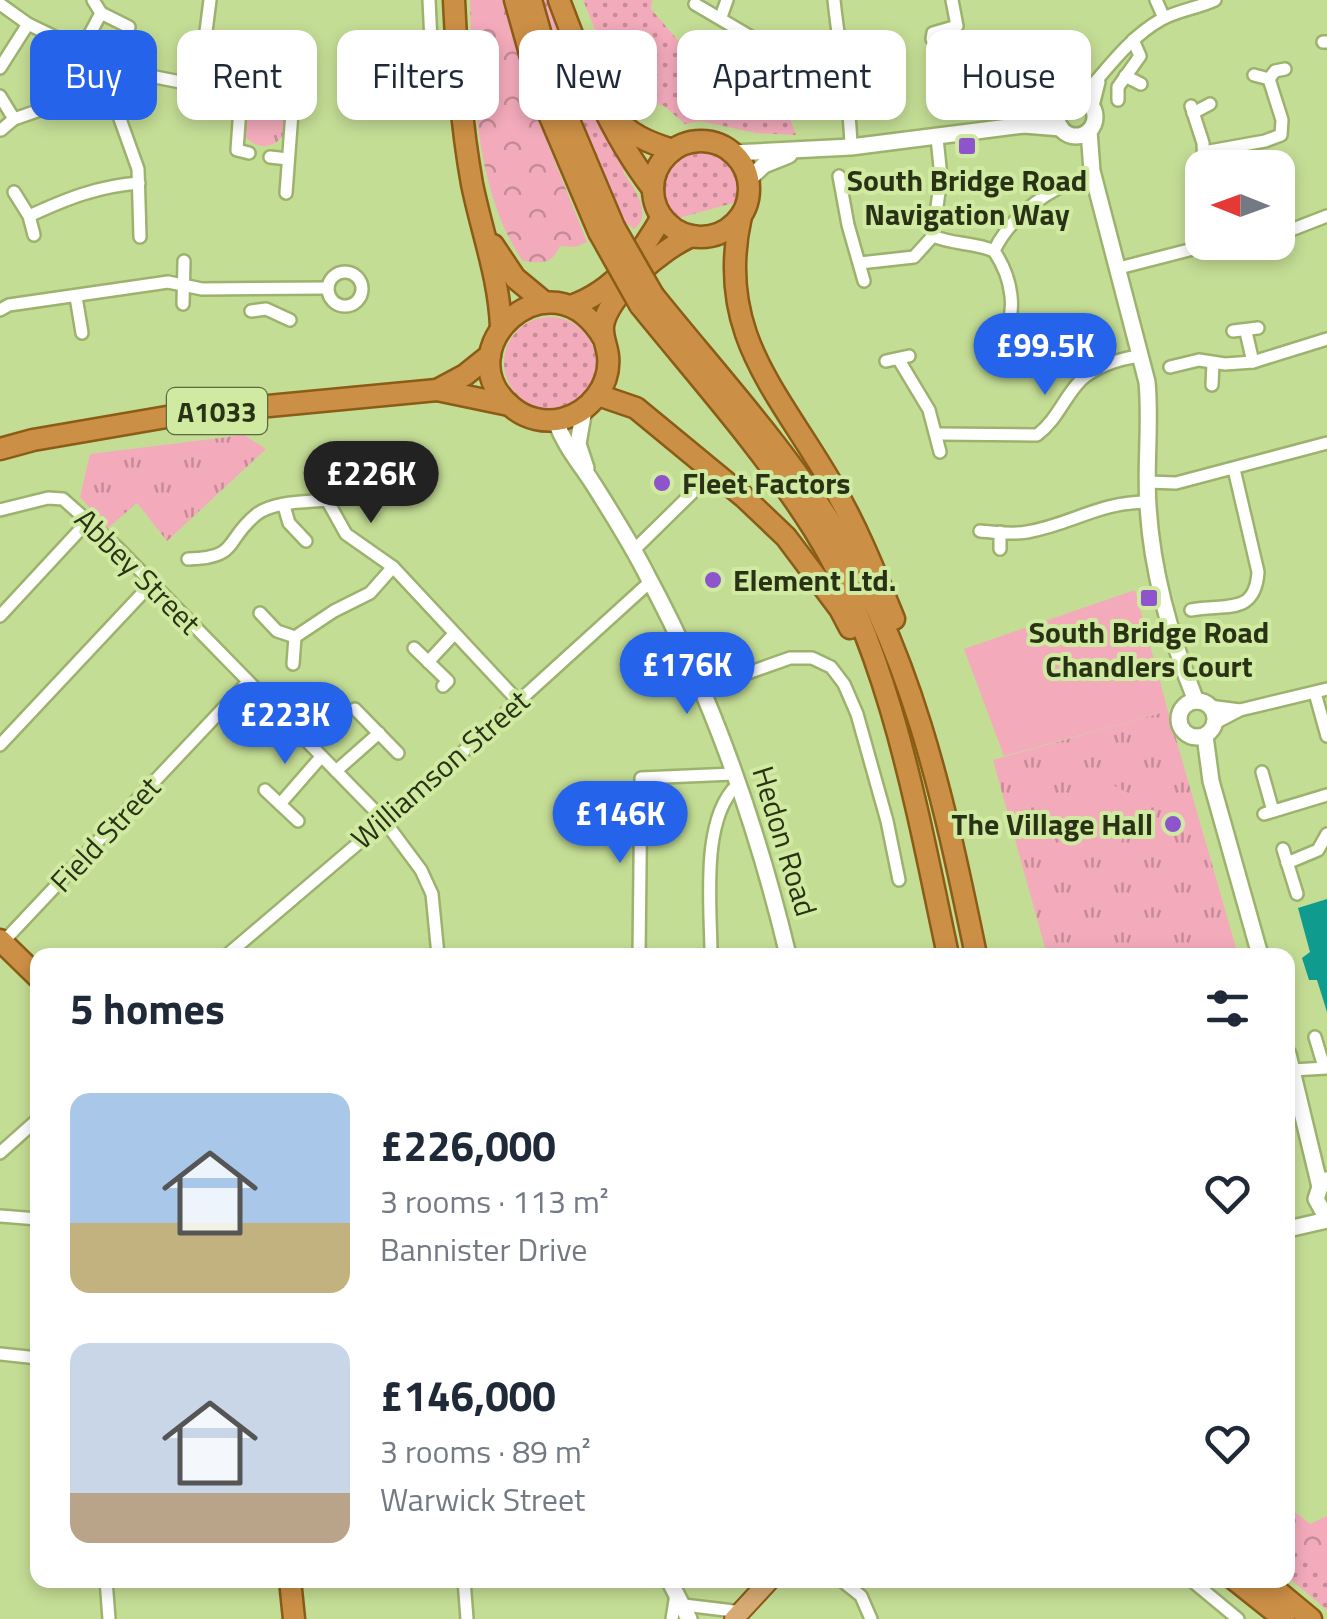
<!DOCTYPE html>
<html lang="en">
<head>
<meta charset="utf-8">
<style>
	body { margin:0; font-family:"Titillium Web",sans-serif; background:#f6f6f7; color:#1f2937; height:100vh; display:flex; flex-direction:column; font-size:38px; white-space:nowrap }
	* { box-sizing:border-box; margin:0 }
	p { font-size:32px; color:#747a83 }
	.icon { flex:none; width:55px; height:55px; fill:none; stroke:currentColor; stroke-width:2; stroke-linecap:round; stroke-linejoin:round }
	.map { position:relative; flex:1; overflow:hidden }
	.sheet { position:absolute; left:30px; top:948px; width:1265px; height:640px; display:flex; flex-direction:column; background:#fff; border-radius:20px; box-shadow:0 5px 15px #0003 }
	.sheet>* { flex:none }
	.top-card { position:absolute; left:30px; top:30px; width:1268px; height:90px; display:flex; gap:20px }
	.needle { width:65px; rotate:271deg }
	.buttons { position:absolute; left:1185px; top:150px; display:grid; gap:20px }
	.buttons a { display:grid; place-items:center; width:110px; height:110px; border-radius:20px; background:#fff; box-shadow:0 5px 15px #0003; font-size:50px }
	.price { position:absolute; translate:-50% -85px; padding:0 22px; border-radius:35px; background:#2563eb; color:#fff; font-size:32px; line-height:65px; filter:drop-shadow(0 2px 5px #0008) }
	.price::after { content:''; position:absolute; left:50%; top:60px; width:30px; height:22px; margin-left:-15px; background:inherit; clip-path:polygon(0 0,100% 0,50% 100%) }
	.price.active { background:#222; color:#fff }
	ul { padding:0; list-style:none }
	li { display:flex; align-items:center; gap:30px; height:250px; padding:0 40px }
	li span { display:grid; place-items:center; flex:none; width:280px; height:200px; border-radius:20px; color:#555 }
	li>.icon { margin-inline-start:auto }
	span .icon { width:120px; height:120px; fill:#fffc; stroke-width:1 }
	li b { font-size:42px }
	h2 { display:flex; justify-content:space-between; align-items:center; height:120px; padding:0 40px; font-size:42px }
	.pill { padding:0 35px; border-radius:20px; background:#fff; box-shadow:0 5px 15px #0003; font-size:35px; line-height:90px }
	.pill.active { background:#2563eb; color:#fff }
	.map>svg:first-child { display:block }
	.grass { fill:url(#grass-dots) }
	.forest { fill:url(#forest-crowns) }
	.park { fill:url(#park-tufts) }
	.garden { fill:#f3aabb }
	.water { fill:#0f9b8d }
	.lines { fill:none; stroke-linecap:round; stroke-linejoin:round }
	.minor-casing { stroke:#9cb26d; stroke-width:16 }
	.tertiary-casing { stroke:#9cb26d; stroke-width:20 }
	.primary-casing { stroke:#8a5c16; stroke-width:22 }
	.trunk-casing { stroke:#8a5c16; stroke-width:25 }
	.minor { stroke:#fff; stroke-width:11 }
	.tertiary { stroke:#fff; stroke-width:15 }
	.primary { stroke:#d9ab74; stroke-width:18 }
	.trunk { stroke:#cc8f46; stroke-width:20 }
	.trunk-bridge-casing { stroke:#8a5c16; stroke-width:25; stroke-linecap:butt }
	.trunk-bridge { stroke:#cc8f46; stroke-width:20 }
	.poi-dot { fill:#8e54cb; stroke:#d1eaa2; stroke-width:4 }
	.labels { text-anchor:middle; dominant-baseline:central; stroke-width:8; stroke-linejoin:round; paint-order:stroke }
	.shield { fill:#d1eaa2; stroke:#5b693f; stroke-width:2.5 }
	.shield-label { font-size:28px; font-weight:bold; fill:#293215 }
	.poi-label { font-size:30px; font-weight:bold; fill:#293215; stroke:#d1eaa2 }
	.street-label { font-size:30px; fill:#293215; stroke:#d1eaa2 }
</style>
</head>
<body>
<div class="map">
<svg width="1327" height="1619" viewBox="0 0 1327 1619">
	<defs>
		<pattern id="grass-dots" width="8" height="8" patternUnits="userSpaceOnUse" patternTransform="scale(2.5)"><rect width="8" height="8" fill="#f3aabb"/><path d="M2 2h.1M6 6h.1" fill="none" stroke="#c58b97" stroke-width="1.8" stroke-linecap="round"/></pattern>
		<pattern id="forest-crowns" width="20" height="18" patternUnits="userSpaceOnUse" patternTransform="scale(2.5)"><rect width="20" height="18" fill="#f3aabb"/><path d="M2 6a3 3 0 1 1 6 0M12 15a3 3 0 1 1 6 0" fill="none" stroke="#c58b97"/></pattern>
		<pattern id="park-tufts" width="24" height="20" patternUnits="userSpaceOnUse" patternTransform="scale(2.5)"><rect width="24" height="20" fill="#f3aabb"/><path d="M3 7l-1-3M5 7V3M7 7l1-3M15 17l-1-3M17 17v-4M19 17l1-3" fill="none" stroke="#c58b97"/></pattern>
	</defs>
	<rect width="100%" height="100%" fill="#c4dd95"/>
	<g class="grass">
		<path d="M540,0H553L628,166L623,172C634,188 654,215 634,229L619,217L567,94Z"/>
		<path d="M583,0H652L651,9L681,44L783,100L796,135L756,133L700,121L685,124L664,106L622,95Z"/>
		<path d="M696,151C729,152 734,173 744,200L657,224L670,211C657,183 667,160 696,151Z"/>
		<circle cx="550" cy="363" r="46"/>
		<path d="M1288,1542L1306,1560L1317,1561L1314,1570L1327,1579V1610L1288,1577Z"/>
	</g>
	<g class="forest">
		<path d="M470,0H504L549,147L587,242L575,247L560,246C551,265 543,263 523,261C475,194 472,80 470,0Z"/>
		<path d="M1288,1506L1310,1524L1327,1516V1579L1313,1570L1317,1561L1306,1560L1288,1542Z"/>
	</g>
	<g class="park">
		<circle cx="264" cy="124" r="22"/>
		<path d="M244,435L266,449L167,541L137,503L108,528L80,497L90,454Z"/>
		<path d="M1168,711L1238,955H1047L993,760Z"/>
	</g>
	<g class="garden">
		<path d="M1135,590L1168,711L1004,756L964,649Z"/>
		<path d="M1085,770L1143,801L1114,855L1057,825Z"/>
	</g>
	<path class="water" d="M1327,899V1012L1317,980H1309L1302,958L1310,952L1298,908Z"/>
	<g class="lines">
		<defs>
			<g id="minor">
				<path d="M93,0L101,13"/>
				<path d="M429,0L432,62"/>
				<path d="M834,0C839,50 850,97 851,147"/>
				<path d="M1156,0L1164,18"/>
				<path d="M0,4L28,24L125,71L241,94L293,99L286,193"/>
				<path d="M695,4L751,37L772,60L790,62L816,51H838"/>
				<path d="M721,17L727,0"/>
				<path d="M932,39L933,33L957,26L952,0"/>
				<path d="M1323,42H1327"/>
				<path d="M82,49L101,13L129,27"/>
				<path d="M0,68L28,24"/>
				<path d="M125,71L115,105L138,169L140,237"/>
				<path d="M1254,75L1269,79L1275,71L1285,69"/>
				<path d="M1125,76L1141,84"/>
				<path d="M199,86L210,0"/>
				<path d="M241,94L237,150L249,153"/>
				<path d="M0,96L14,119"/>
				<path d="M1081,98C1107,70 1128,38 1162,19C1179,10 1198,8 1215,0"/>
				<path d="M293,99L297,49"/>
				<path d="M1118,100V87L1140,56L1133,40"/>
				<path d="M1093,106L1099,82"/>
				<path d="M1191,106L1203,143L1204,168"/>
				<path d="M1193,113L1210,104"/>
				<path d="M1,130L14,119L40,110"/>
				<path d="M1204,152L1265,141L1281,135L1282,120L1269,79"/>
				<path d="M270,157L288,159"/>
				<path d="M839,176L848,225L864,281"/>
				<path d="M14,192L29,216L34,235"/>
				<path d="M29,216C66,199 98,186 139,183"/>
				<path d="M1278,235L1327,216"/>
				<path d="M933,236L941,177L937,138"/>
				<path d="M860,263L914,257L933,236C954,245 974,242 994,251"/>
				<path d="M1119,268L1220,242"/>
				<circle cx="345" cy="289" r="17"/>
				<path d="M76,297L82,333"/>
				<path d="M183,304L184,261"/>
				<path d="M0,310L9,305L168,282L202,289L328,288"/>
				<path d="M251,311L266,309L290,320"/>
				<path d="M1233,331L1258,328"/>
				<path d="M988,332L998,340L999,353"/>
				<path d="M1246,332L1253,362"/>
				<path d="M998,340C1021,316 1011,276 994,251C1008,221 1039,196 1069,183"/>
				<path d="M899,360L929,410L940,452"/>
				<path d="M886,361L909,356"/>
				<path d="M1170,367L1199,360L1225,364L1253,362L1327,339"/>
				<path d="M1212,385L1213,363"/>
				<path d="M937,434L1037,435C1058,419 1064,397 1081,380C1097,365 1120,359 1139,356"/>
				<path d="M1147,482L1176,483L1327,443"/>
				<path d="M284,506L289,523L306,541"/>
				<path d="M0,510L48,498L63,499L119,549L383,819L421,870L432,894L438,955"/>
				<path d="M980,531C995,532 1012,535 1027,532C1073,524 1098,502 1148,502"/>
				<path d="M1000,549V532"/>
				<path d="M634,550L692,493"/>
				<path d="M188,559C240,558 224,540 257,514C274,501 307,502 327,500L346,534L393,567L518,701"/>
				<path d="M1191,610C1224,603 1255,617 1258,572L1234,469"/>
				<path d="M260,613L277,631L295,637L334,611L370,593L393,567"/>
				<path d="M0,616L89,520"/>
				<path d="M414,648L448,681L443,686"/>
				<path d="M428,662L454,634"/>
				<path d="M293,664L295,637"/>
				<path d="M700,690L790,658H812L831,667L844,684L857,714L887,821L899,880"/>
				<path d="M1315,693L1327,736"/>
				<path d="M1209,706L1240,710"/>
				<path d="M355,709L398,753"/>
				<path d="M1215,723L1240,710L1327,689"/>
				<path d="M0,745L152,583"/>
				<path d="M336,771L379,733"/>
				<path d="M1262,772L1273,811"/>
				<path d="M265,790L298,821"/>
				<path d="M280,804L321,757"/>
				<path d="M1264,814L1327,795"/>
				<path d="M1283,849L1297,894"/>
				<path d="M1287,863L1318,850L1327,834"/>
				<path d="M3,942L248,682"/>
				<path d="M227,955L422,789L651,581"/>
				<path d="M639,955L641,778L733,774"/>
				<path d="M711,955C711,907 700,820 737,785"/>
				<path d="M1315,1037L1324,1067"/>
				<path d="M1292,1070L1327,1068"/>
				<path d="M0,1153L38,1119"/>
				<path d="M0,1216L38,1219"/>
				<path d="M0,1354L38,1358"/>
				<path d="M106,1580L109,1619"/>
				<path d="M464,1580L467,1619"/>
				<path d="M841,1580L861,1596L871,1619"/>
				<path d="M1191,1580L1238,1619"/>
				<path d="M684,1605L742,1612L741,1614"/>
				<path d="M672,1619L676,1594"/>
			</g>
			<g id="tertiary">
				<circle cx="1076" cy="117" r="19"/>
				<path d="M1089,131L1092,171L1147,382C1151,424 1145,465 1148,506C1152,573 1171,639 1196,701"/>
				<path d="M733,153L851,147L1024,125L1061,128"/>
				<path d="M748,180L764,165L789,155"/>
				<path d="M584,409L578,444L586,468"/>
				<path d="M555,420C567,450 578,460 594,485C613,515 632,545 648,577C711,694 757,826 788,955"/>
				<circle cx="1197" cy="719" r="18"/>
				<path d="M1205,736L1211,781L1260,955"/>
				<path d="M1288,1054L1320,1187"/>
				<path d="M1326,1180L1320,1187L1316,1199L1327,1219"/>
				<path d="M1288,1229L1327,1220"/>
				<path d="M669,1580L689,1619"/>
			</g>
			<path id="primary" d="M734,1619L770,1580"/>
			<g id="trunk">
				<path d="M454,0C457,62 461,123 472,184C482,233 499,277 501,327"/>
				<path d="M515,0L543,100L599,232"/>
				<path d="M531,0L557,92L614,227"/>
				<path d="M559,0C584,67 609,132 653,189"/>
				<path d="M612,114C628,134 649,143 673,150"/>
				<circle cx="701" cy="189" r="48"/>
				<path d="M741,216C715,331 776,389 830,481C856,524 875,572 894,619"/>
				<path d="M493,245L515,278L544,302"/>
				<path d="M653,295C710,366 773,435 823,511C911,645 944,800 976,955"/>
				<path d="M640,305C699,378 763,449 813,528C890,650 918,815 948,955"/>
				<path d="M571,306C615,291 640,255 662,217"/>
				<path d="M604,339C551,247 442,351 512,407C526,419 545,423 562,419C590,412 611,385 608,356C607,346 602,337 603,326C607,295 664,247 692,236"/>
				<path d="M437,390L465,375L490,355"/>
				<path d="M598,395L636,408L744,497L786,537L840,609L850,628"/>
				<path d="M0,449L33,440L184,414L437,390L509,405"/>
				<path d="M0,940L38,977"/>
				<path d="M290,1580L294,1619"/>
				<path d="M1235,1580L1284,1619"/>
				<path d="M1264,1580L1311,1619"/>
			</g>
		</defs>
		<use href="#minor" class="minor-casing"/>
		<use href="#tertiary" class="tertiary-casing"/>
		<use href="#primary" class="primary-casing"/>
		<use href="#trunk" class="trunk-casing"/>
		<use href="#minor" class="minor"/>
		<use href="#tertiary" class="tertiary"/>
		<use href="#primary" class="primary"/>
		<use href="#trunk" class="trunk"/>
		<defs>
			<g id="trunk-bridge">
				<path d="M614,227L653,295"/>
				<path d="M599,232L640,305"/>
			</g>
		</defs>
		<use href="#trunk-bridge" class="trunk-bridge-casing"/>
		<use href="#trunk-bridge" class="trunk-bridge"/>
	</g>
	<g class="poi-dot">
		<rect x="957" y="136" width="20" height="20" rx="5"/>
		<circle cx="662" cy="483" r="10"/>
		<circle cx="713" cy="580" r="10"/>
		<rect x="1139" y="588" width="20" height="20" rx="5"/>
		<circle cx="1173" cy="824" r="10"/>
	</g>
	<g class="labels">
		<rect class="shield" x="167" y="388" width="100" height="46" rx="8"/>
		<g class="shield-label">
			<text x="217" y="411">A1033</text>
		</g>
		<g class="poi-label">
			<text x="967" y="180">South Bridge Road<tspan x="967" dy="34">Navigation Way</tspan></text>
			<text x="682" y="483" text-anchor="start">Fleet Factors</text>
			<text x="733" y="580" text-anchor="start">Element Ltd.</text>
			<text x="1149" y="632">South Bridge Road<tspan x="1149" dy="34">Chandlers Court</tspan></text>
			<text x="1153" y="824" text-anchor="end">The Village Hall</text>
		</g>
		<g class="street-label">
			<text transform="translate(138 571) rotate(45)">Abbey Street</text>
			<text transform="translate(440 769) rotate(-41)">Williamson Street</text>
			<text transform="translate(105 834) rotate(-47)">Field Street</text>
			<text transform="translate(785 841) rotate(73)">Hedon Road</text>
		</g>
	</g>
</svg>
<div class="buttons">
<a><svg class="needle" viewBox="-14 -14 28 28"><path d="M0-13l5 13h-10z" fill="#e53935"/><path d="M0 13l5-13h-10z" fill="#747a83"/></svg></a>
</div>
<b class="price" style="left:1045px;top:398px">£99.5K</b>
<b class="price active" style="left:371px;top:526px">£226K</b>
<b class="price" style="left:687px;top:717px">£176K</b>
<b class="price" style="left:285px;top:767px">£223K</b>
<b class="price" style="left:620px;top:866px">£146K</b>
<div class="top-card">
<a class="pill active">Buy</a>
<a class="pill">Rent</a>
<a class="pill">Filters</a>
<a class="pill">New</a>
<a class="pill">Apartment</a>
<a class="pill">House</a>
</div>
<section class="sheet">
<h2>5 homes<svg class="icon" aria-label="filters" viewBox="0 0 24 24"><path d="M4 7h16M4 17h16"/><circle cx="9" cy="7" r="2"/><circle cx="15" cy="17" r="2"/></svg></h2>
<ul>
<li><span style="background:linear-gradient(#a9c7e8 65%,#c2b280 0)"><svg class="icon" aria-label="home" viewBox="0 0 24 24"><path d="M3 11l9-7 9 7M6 9v11h12V9"/></svg></span><div><b>£226,000</b><p>3 rooms · 113 m²</p><p>Bannister Drive</p></div><svg class="icon" aria-label="heart" viewBox="0 0 24 24"><path d="M12 20l-8-8c-3-5 5-10 8-4 3-6 11-1 8 4z"/></svg></li>
<li><span style="background:linear-gradient(#c9d6e8 75%,#b9a48a 0)"><svg class="icon" aria-label="home" viewBox="0 0 24 24"><path d="M3 11l9-7 9 7M6 9v11h12V9"/></svg></span><div><b>£146,000</b><p>3 rooms · 89 m²</p><p>Warwick Street</p></div><svg class="icon" aria-label="heart" viewBox="0 0 24 24"><path d="M12 20l-8-8c-3-5 5-10 8-4 3-6 11-1 8 4z"/></svg></li>
</ul>
</section>
</div>
</body>
</html>
